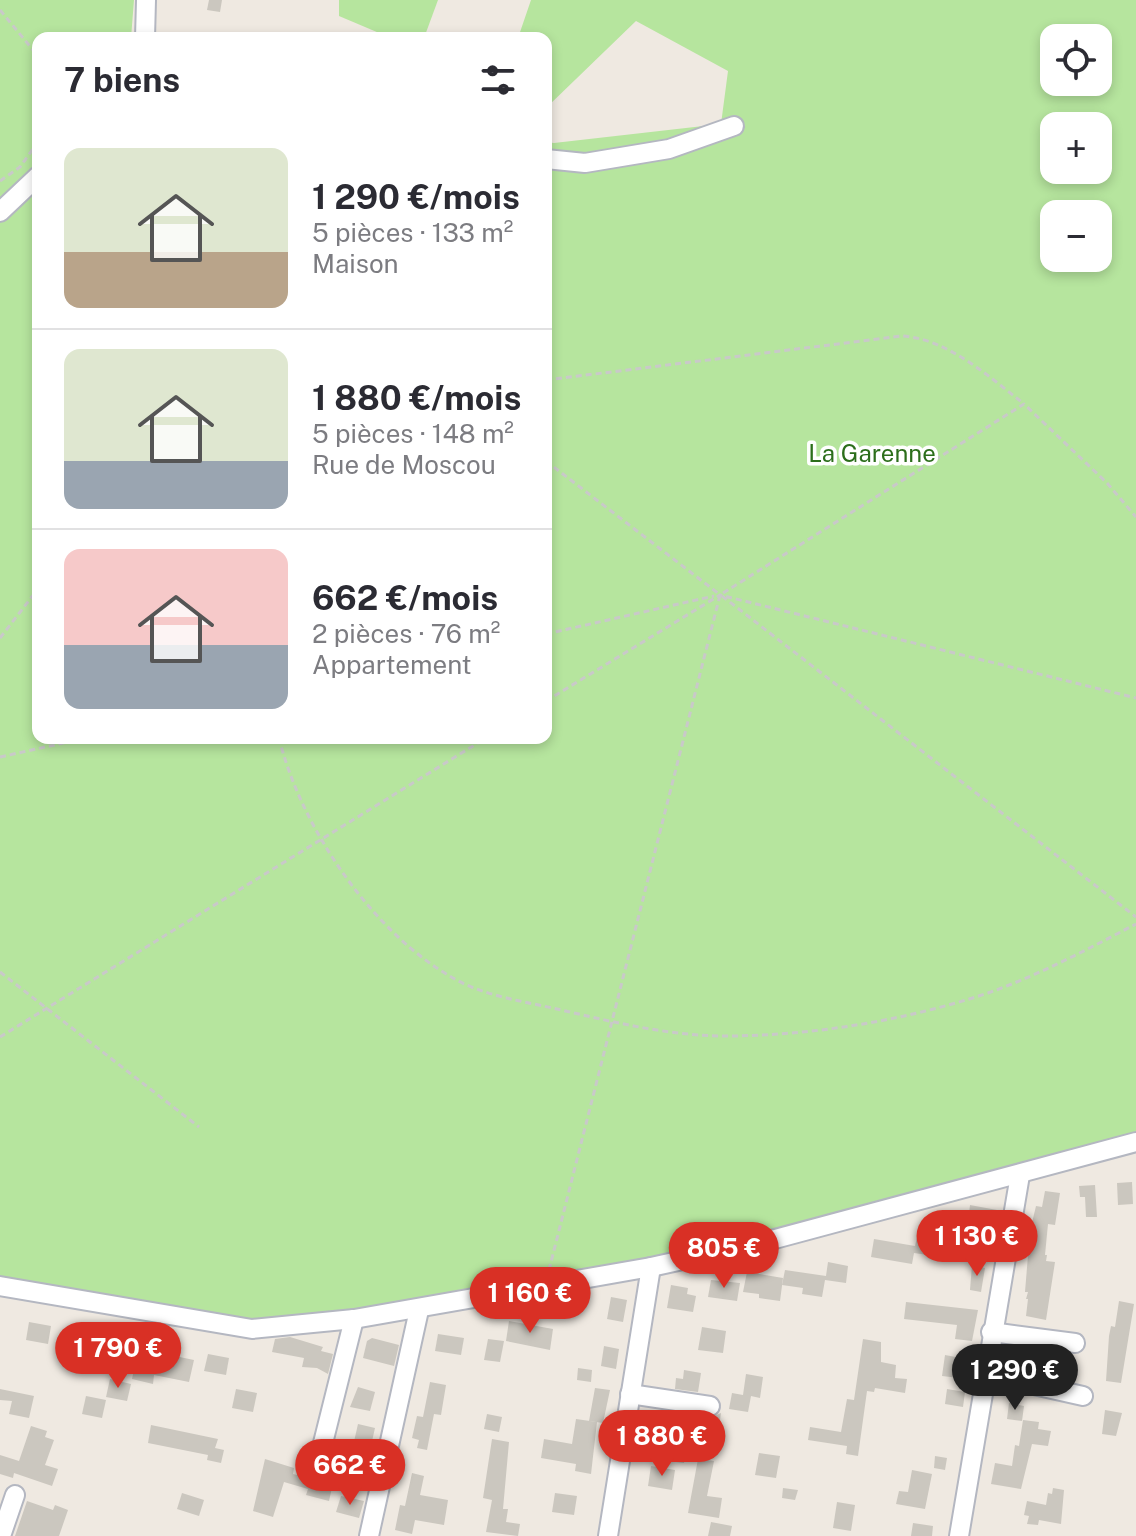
<!DOCTYPE html>
<html lang="fr">
<head>
<meta charset="utf-8">
<style>
	body { margin:0; font-family:"Public Sans",sans-serif; background:#f7f7f7; color:#2b2b33; height:100vh; display:flex; flex-direction:column; font-size:30px; white-space:nowrap }
	* { box-sizing:border-box; margin:0 }
	p { font-size:26px; color:#7c7c81 }
	.icon { flex:none; width:44px; height:44px; fill:none; stroke:currentColor; stroke-width:2; stroke-linecap:round; stroke-linejoin:round }
	.map { position:relative; flex:1; overflow:hidden }
	.panel { position:absolute; left:32px; top:32px; width:520px; height:712px; display:flex; flex-direction:column; background:#fff; border-radius:16px; box-shadow:0 4px 12px #0003 }
	.panel>* { flex:none }
	.fabs { position:absolute; left:1040px; top:24px; display:grid; gap:16px }
	.fabs a { display:grid; place-items:center; width:72px; height:72px; border-radius:16px; background:#fff; box-shadow:0 4px 12px #0003; font-size:40px }
	.price { position:absolute; translate:-50% -68px; padding:0 18px; border-radius:28px; background:#d93025; color:#fff; font-size:26px; line-height:52px; filter:drop-shadow(0 2px 4px #0008) }
	.price::after { content:''; position:absolute; left:50%; top:48px; width:24px; height:18px; margin-left:-12px; background:inherit; clip-path:polygon(0 0,100% 0,50% 100%) }
	.price.active { background:#222; color:#fff }
	ul { padding:0; list-style:none }
	li { display:flex; align-items:center; gap:24px; height:200px; padding:0 32px }
	li+li { border-top:2px solid #e1e1e2 }
	li span { display:grid; place-items:center; flex:none; width:224px; height:160px; border-radius:16px; color:#555 }
	li>.icon { margin-inline-start:auto }
	span .icon { width:96px; height:96px; fill:#fffc; stroke-width:1 }
	li b { font-size:34px }
	h2 { display:flex; justify-content:space-between; align-items:center; height:96px; padding:0 32px; font-size:34px }
	.map>svg:first-child { display:block }
	.green { fill:#b6e59e; fill-rule:evenodd }
	.building { fill:#cbc7bf }
	.lines { fill:none; stroke-linecap:round; stroke-linejoin:round }
	.minor-casing { stroke:#b4b7c1; stroke-width:22 }
	.path { stroke:#c9c9c9; stroke-width:3; stroke-dasharray:6 4; stroke-linecap:butt }
	.minor { stroke:#fff; stroke-width:18 }
	.labels { text-anchor:middle; dominant-baseline:central; stroke-width:7; stroke-linejoin:round; paint-order:stroke }
	.park-label { font-size:24px; fill:#2c6e1b; stroke:#fff }
</style>
</head>
<body>
<div class="map">
<svg width="1136" height="1536" viewBox="0 0 1136 1536">
	<rect width="100%" height="100%" fill="#efe9e1"/>
	<g class="green">
		<path d="M0,0H134L131,38H38V738H546V142L554,143L721,124L728,71L636,21L546,108V38H518L531,0H1136V1133L732,1243L420,1301L255,1320L0,1279ZM1054,38H1098V82H1054ZM1054,126H1098V170H1054ZM1054,214H1098V258H1054Z"/>
		<path d="M339,0H438L424,38H391L339,16Z"/>
	</g>
	<g class="building">
		<path d="M209,0H222L220,12L207,10Z"/>
		<path d="M1132,1182L1133,1204L1118,1205L1117,1183Z"/>
		<path d="M1095,1185L1097,1217H1086L1085,1197H1080L1079,1186Z"/>
		<path d="M1045,1191L1060,1193L1055,1225L1048,1224L1045,1255H1047L1046,1261L1055,1262L1046,1320L1026,1316L1028,1299H1026L1028,1292H1025L1030,1231L1036,1206L1042,1207Z"/>
		<path d="M970,1205L997,1210L995,1226L968,1222Z"/>
		<path d="M939,1232L960,1236L956,1256L928,1252V1255L914,1253L912,1264L871,1257L874,1239L915,1246L917,1237L938,1241Z"/>
		<path d="M828,1262L848,1266L846,1283L825,1280L822,1297L802,1294L803,1288L782,1285L785,1270L826,1276Z"/>
		<path d="M972,1265L985,1268L981,1292L970,1290Z"/>
		<path d="M747,1272L783,1278L780,1301L759,1298V1294L743,1292Z"/>
		<path d="M711,1280L740,1283L737,1301L708,1297Z"/>
		<path d="M671,1285L688,1288L687,1294L696,1296L693,1312L667,1308Z"/>
		<path d="M611,1297L627,1300L623,1322L607,1319Z"/>
		<path d="M1119,1301L1134,1304L1121,1383L1106,1381L1109,1336L1111,1326L1115,1327Z"/>
		<path d="M906,1302L978,1310L972,1341L955,1339L957,1325L904,1319Z"/>
		<path d="M509,1321L553,1329L550,1350L506,1341Z"/>
		<path d="M29,1322L51,1326L48,1344L26,1340Z"/>
		<path d="M702,1327L726,1331L723,1353L698,1350Z"/>
		<path d="M99,1330L113,1334L109,1352L95,1349Z"/>
		<path d="M438,1334L464,1338L461,1355L435,1351Z"/>
		<path d="M77,1335L92,1339L88,1359L73,1356Z"/>
		<path d="M290,1337L323,1347L321,1351L333,1354L328,1374L317,1368L302,1367L304,1358L272,1352L275,1339Z"/>
		<path d="M372,1338L399,1345L394,1366L363,1358L367,1341Z"/>
		<path d="M488,1339L504,1341L500,1362L484,1360Z"/>
		<path d="M863,1339L881,1342V1362L896,1365L895,1378L907,1379L905,1393L875,1388L874,1392L867,1391L858,1456L846,1454L847,1446L808,1440L810,1427L841,1432L847,1399L854,1400Z"/>
		<path d="M604,1346L619,1349L616,1369L601,1366Z"/>
		<path d="M1021,1348L1035,1350L1032,1371L1018,1368Z"/>
		<path d="M208,1354L229,1358L226,1375L204,1371Z"/>
		<path d="M170,1355L194,1360L189,1382L154,1375L153,1384L132,1379L136,1360L167,1367Z"/>
		<path d="M945,1355L961,1358L959,1378L942,1376Z"/>
		<path d="M578,1368L592,1370L591,1382L577,1380Z"/>
		<path d="M684,1370L701,1373L698,1392L675,1389L676,1378L683,1379Z"/>
		<path d="M746,1374L763,1377L760,1398L751,1396L748,1412L729,1409L732,1393L743,1395Z"/>
		<path d="M110,1379L131,1384L127,1401L106,1397Z"/>
		<path d="M430,1382L446,1385L441,1415L434,1414L427,1450L417,1448L419,1440L412,1438L417,1416L423,1417Z"/>
		<path d="M358,1387L375,1392L370,1411L350,1407Z"/>
		<path d="M595,1388L610,1390L603,1423L589,1421Z"/>
		<path d="M0,1389L34,1396L29,1418L9,1414L12,1401L0,1400Z"/>
		<path d="M236,1389L257,1393L253,1412L232,1408Z"/>
		<path d="M947,1389L965,1392L963,1407L945,1404Z"/>
		<path d="M86,1396L106,1400L102,1418L82,1414Z"/>
		<path d="M1009,1403L1024,1406L1022,1421L1007,1419Z"/>
		<path d="M1105,1410L1122,1413L1116,1436L1102,1434Z"/>
		<path d="M721,1413L718,1434L682,1428L685,1414L709,1418Z"/>
		<path d="M487,1414L502,1417L499,1432L484,1429Z"/>
		<path d="M576,1419L597,1422L591,1474L575,1471L576,1464L541,1458L544,1439L572,1444Z"/>
		<path d="M1023,1420L1039,1422L1038,1429L1051,1431L1048,1446L1032,1444L1021,1489L991,1484L995,1463L1012,1466L1015,1445L1019,1446Z"/>
		<path d="M358,1424L375,1428L370,1450L353,1446Z"/>
		<path d="M151,1425L218,1439L215,1448L224,1450L221,1463L207,1460L208,1455L148,1443Z"/>
		<path d="M31,1426L47,1431L45,1437L54,1440L45,1465L58,1469L52,1486L14,1473L13,1478L0,1474V1455L19,1461Z"/>
		<path d="M673,1433L689,1435L684,1463L668,1461Z"/>
		<path d="M492,1439L509,1442L503,1509H508L506,1522L520,1524L518,1536L486,1532L492,1500L483,1498Z"/>
		<path d="M759,1453L780,1456L776,1478L755,1475Z"/>
		<path d="M935,1456L947,1458L945,1470L934,1468Z"/>
		<path d="M265,1459L294,1468L293,1474L333,1483L329,1501L306,1495L308,1489L284,1482L273,1517L253,1511Z"/>
		<path d="M698,1459L714,1461L707,1496L722,1498L719,1518L688,1513Z"/>
		<path d="M651,1466L675,1470L672,1490L648,1486Z"/>
		<path d="M912,1470L932,1474L925,1509L896,1504L899,1491L908,1492Z"/>
		<path d="M412,1473L424,1476L420,1495L448,1500L444,1525L415,1520L412,1534L395,1530L400,1505L405,1506Z"/>
		<path d="M783,1488L798,1490L795,1500L782,1498Z"/>
		<path d="M1053,1488L1064,1490L1061,1524L1039,1520L1038,1525L1027,1524L1029,1516L1024,1515L1027,1501L1046,1505L1048,1493L1052,1494Z"/>
		<path d="M182,1493L204,1500L199,1516L177,1509Z"/>
		<path d="M555,1493L577,1496L574,1515L552,1512Z"/>
		<path d="M341,1496L364,1501L359,1518L336,1512Z"/>
		<path d="M27,1501L53,1510L55,1505L68,1510L59,1536H15Z"/>
		<path d="M837,1502L855,1505L851,1531L833,1528Z"/>
		<path d="M711,1522L732,1526L730,1536H708Z"/>
		<path d="M913,1523L933,1526L932,1536H911Z"/>
	</g>
	<g class="lines">
		<defs>
			<g id="minor">
				<path d="M145,38L146,0"/>
				<path d="M546,159L585,163L669,149L734,126"/>
				<path d="M0,212L38,176"/>
				<path d="M0,1286L252,1329L354,1319L651,1267L760,1243L1136,1142"/>
				<path d="M991,1332L1075,1343"/>
				<path d="M985,1374L1083,1396"/>
				<path d="M630,1394L710,1406"/>
				<path d="M328,1458L323,1443L354,1319"/>
				<path d="M1,1536L15,1495"/>
				<path d="M369,1536L419,1310"/>
				<path d="M608,1536L651,1267"/>
				<path d="M959,1536L1020,1175"/>
			</g>
		</defs>
		<use href="#minor" class="minor-casing"/>
		<g class="path">
			<path d="M0,10L38,56"/>
			<path d="M0,181L20,167L38,142"/>
			<path d="M546,380L902,336C948,339 988,376 1023,403"/>
			<path d="M546,461L719,594"/>
			<path d="M722,596L1136,917"/>
			<path d="M546,634L714,596"/>
			<path d="M0,638L38,589"/>
			<path d="M546,701L720,595L1136,698"/>
			<path d="M279,738C301,828 373,933 453,978C484,996 522,1001 557,1009C613,1022 673,1037 731,1036C816,1035 907,1020 988,993C1039,975 1088,949 1136,924"/>
			<path d="M0,757L86,738"/>
			<path d="M0,972L199,1127"/>
			<path d="M0,1037L486,738"/>
			<path d="M549,1270L720,595L1024,404L1107,483L1136,517"/>
		</g>
		<use href="#minor" class="minor"/>
	</g>
	<g class="labels">
		<g class="park-label">
			<text x="872" y="453">La Garenne</text>
		</g>
	</g>
</svg>
<div class="fabs">
<a><svg class="icon" aria-label="locate" viewBox="0 0 24 24"><circle cx="12" cy="12" r="6"/><path d="M12 2v4M12 18v4M2 12h4M18 12h4"/></svg></a>
<a>+</a>
<a>−</a>
</div>
<b class="price" style="left:977px;top:1278px">1 130 €</b>
<b class="price" style="left:724px;top:1290px">805 €</b>
<b class="price" style="left:530px;top:1335px">1 160 €</b>
<b class="price" style="left:118px;top:1390px">1 790 €</b>
<b class="price active" style="left:1015px;top:1412px">1 290 €</b>
<b class="price" style="left:662px;top:1478px">1 880 €</b>
<b class="price" style="left:350px;top:1507px">662 €</b>
<section class="panel">
<h2>7 biens<svg class="icon" aria-label="filters" viewBox="0 0 24 24"><path d="M4 7h16M4 17h16"/><circle cx="9" cy="7" r="2"/><circle cx="15" cy="17" r="2"/></svg></h2>
<ul>
<li><span style="background:linear-gradient(#dfe7d0 65%,#b9a48a 0)"><svg class="icon" aria-label="home" viewBox="0 0 24 24"><path d="M3 11l9-7 9 7M6 9v11h12V9"/></svg></span><div><b>1 290 €/mois</b><p>5 pièces · 133 m²</p><p>Maison</p></div></li>
<li><span style="background:linear-gradient(#dfe7d0 70%,#9aa5b1 0)"><svg class="icon" aria-label="home" viewBox="0 0 24 24"><path d="M3 11l9-7 9 7M6 9v11h12V9"/></svg></span><div><b>1 880 €/mois</b><p>5 pièces · 148 m²</p><p>Rue de Moscou</p></div></li>
<li><span style="background:linear-gradient(#f6c9c9 60%,#9aa5b1 0)"><svg class="icon" aria-label="home" viewBox="0 0 24 24"><path d="M3 11l9-7 9 7M6 9v11h12V9"/></svg></span><div><b>662 €/mois</b><p>2 pièces · 76 m²</p><p>Appartement</p></div></li>
</ul>
</section>
</div>
</body>
</html>
